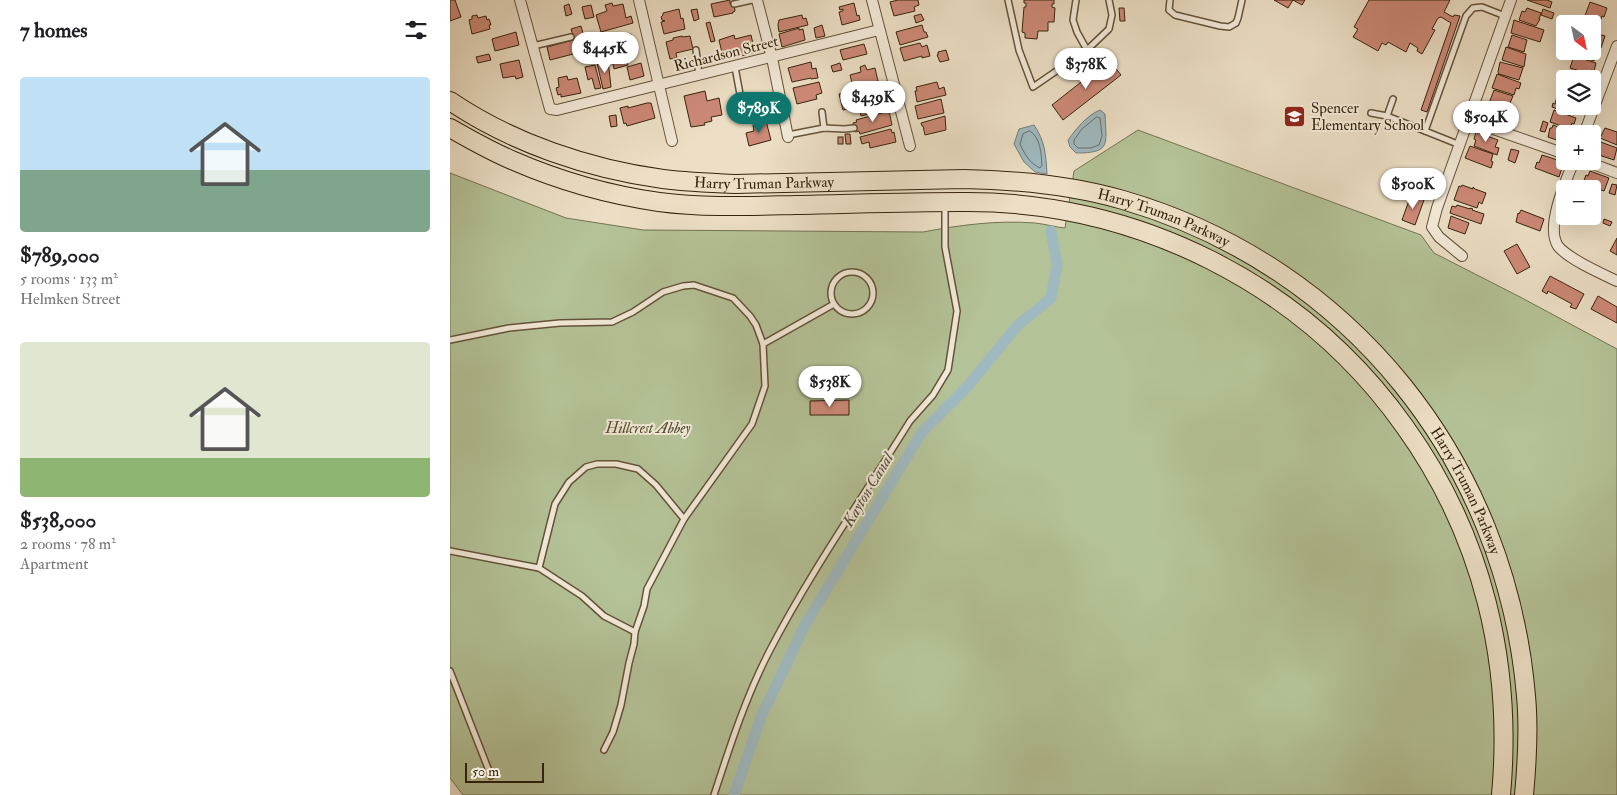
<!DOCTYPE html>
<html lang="en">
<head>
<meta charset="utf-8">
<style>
	body { margin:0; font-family:"IM FELL Double Pica",serif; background:#f2f2f2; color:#202124; height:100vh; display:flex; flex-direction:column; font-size:19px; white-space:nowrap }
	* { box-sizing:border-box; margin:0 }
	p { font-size:16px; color:#757577 }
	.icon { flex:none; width:28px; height:28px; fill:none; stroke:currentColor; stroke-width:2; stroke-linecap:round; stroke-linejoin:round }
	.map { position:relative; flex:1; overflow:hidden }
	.details { display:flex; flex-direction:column; background:#fff; width:450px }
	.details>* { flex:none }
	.needle { width:32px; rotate:147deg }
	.controls { position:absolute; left:1106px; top:15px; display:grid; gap:10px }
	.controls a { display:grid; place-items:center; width:45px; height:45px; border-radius:5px; background:#fff; box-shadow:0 5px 20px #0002; font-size:25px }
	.scale { position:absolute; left:15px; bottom:12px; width:79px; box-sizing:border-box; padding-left:5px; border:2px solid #36240c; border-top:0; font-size:14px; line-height:18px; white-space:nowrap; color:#36240c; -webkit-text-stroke:4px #f3ead9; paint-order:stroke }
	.price { position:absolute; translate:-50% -42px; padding:0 11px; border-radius:18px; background:#fff; color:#222; font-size:16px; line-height:32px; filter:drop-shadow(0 1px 2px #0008) }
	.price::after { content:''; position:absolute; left:50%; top:30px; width:15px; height:11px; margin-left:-8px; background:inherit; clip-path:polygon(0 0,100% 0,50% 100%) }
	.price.current { background:#0f766e; color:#fff }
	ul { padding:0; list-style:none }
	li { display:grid; align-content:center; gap:10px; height:265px; padding:0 20px }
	li span { display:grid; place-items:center; height:155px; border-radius:5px; color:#555 }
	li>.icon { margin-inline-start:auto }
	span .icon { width:90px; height:90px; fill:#fffc; stroke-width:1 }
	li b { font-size:21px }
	h2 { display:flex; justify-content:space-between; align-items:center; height:60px; padding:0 20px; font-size:21px }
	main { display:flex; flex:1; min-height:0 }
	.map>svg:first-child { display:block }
	.green { fill:#b4c297; stroke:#757352 }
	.water { fill:#9fb9c0; stroke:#757d78 }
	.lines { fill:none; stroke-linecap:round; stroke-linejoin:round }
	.shore { stroke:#6a6e66; stroke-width:1 }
	.canal { stroke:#9fb9c0; stroke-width:11 }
	.building { fill:#cd8978; stroke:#36240c }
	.lane-casing { stroke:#64533a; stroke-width:8 }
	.street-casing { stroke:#64533a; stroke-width:12 }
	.highway-casing { stroke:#36240c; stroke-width:20 }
	.lane { stroke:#f3ead9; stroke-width:5 }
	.street { stroke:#f3ead9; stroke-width:10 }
	.highway { stroke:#ecdfc5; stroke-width:18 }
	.labels { text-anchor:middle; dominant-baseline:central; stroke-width:4; stroke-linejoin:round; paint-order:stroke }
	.street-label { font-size:15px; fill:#36240c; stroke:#f3ead9 }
	.poi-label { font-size:15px; fill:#36240c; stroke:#f3ead9; text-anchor:start }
	.park-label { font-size:15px; font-style:italic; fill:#564c2f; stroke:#f3ead9 }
	.water-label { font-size:16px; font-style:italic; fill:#565142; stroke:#f3ead9 }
</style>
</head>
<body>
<main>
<section class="details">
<h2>7 homes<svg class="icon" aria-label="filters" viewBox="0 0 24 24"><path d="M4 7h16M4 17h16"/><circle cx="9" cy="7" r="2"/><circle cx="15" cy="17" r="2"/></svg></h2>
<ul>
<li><span style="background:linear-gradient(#bfe0f5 60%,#7fa58c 0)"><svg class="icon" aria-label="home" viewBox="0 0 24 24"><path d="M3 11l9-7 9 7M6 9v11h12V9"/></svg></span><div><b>$789,000</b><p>5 rooms · 133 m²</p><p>Helmken Street</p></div></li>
<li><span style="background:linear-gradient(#dfe7d0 75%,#8fb573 0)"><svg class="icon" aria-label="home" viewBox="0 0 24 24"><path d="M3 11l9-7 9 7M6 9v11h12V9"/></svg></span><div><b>$538,000</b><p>2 rooms · 78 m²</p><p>Apartment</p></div></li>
</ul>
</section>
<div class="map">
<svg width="1167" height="795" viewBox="0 0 1167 795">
	<rect width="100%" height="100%" fill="#ecdfc5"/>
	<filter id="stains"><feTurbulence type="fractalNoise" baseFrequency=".004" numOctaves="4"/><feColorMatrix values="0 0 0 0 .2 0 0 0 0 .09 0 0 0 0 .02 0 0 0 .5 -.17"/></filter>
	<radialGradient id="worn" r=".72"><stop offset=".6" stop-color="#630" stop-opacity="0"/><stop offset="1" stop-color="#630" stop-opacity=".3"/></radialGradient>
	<path class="green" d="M688,130L971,235L984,253L1072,298L1167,349V795H13L0,778V173L116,218L193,230L473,232C510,225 547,220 585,223C595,224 605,227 615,228L624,171Z"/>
	<g class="water">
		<path d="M650,110L655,114C656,144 662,153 626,153L620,147L618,140C627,128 636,116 650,110Z"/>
		<path d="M584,125C595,141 596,155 597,174L585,172L574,162L564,144L569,129Z"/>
	</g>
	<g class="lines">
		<g class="shore">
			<path d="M647,117L650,118L652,136L649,145L641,148H628L624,144V140L632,129Z"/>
			<path d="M580,131C591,138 591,154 592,165L590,168C580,164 574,153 570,144L573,134Z"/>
		</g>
		<path class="canal" d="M284,795L311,717L355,625L472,432L518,386L567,326L601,298L607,265L601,231"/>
	</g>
	<g class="building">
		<path d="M0,0H5L11,17L0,21Z"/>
		<path d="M280,0V4L284,3L285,11L283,12V13L264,17L261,4Z"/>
		<path d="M448,0H468L469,5L464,7L465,11L444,16L440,2Z"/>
		<path d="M574,0H604V4H602V7L605,8L604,22H598V31H588L587,39L575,38V33L572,32L574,7H576V3H574Z"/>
		<path d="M824,0H855L852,5L843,0L838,8Z"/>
		<path d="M919,0H1000L994,12L1003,17L1004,15L1010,16L977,112L971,110L1001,23L991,17L988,18L982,29L985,30L972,54L967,51L968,48L960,43L956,52L938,42L936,45L932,43L928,51L903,37L908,29L904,27Z"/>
		<path d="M1077,0H1097L1102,2L1100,8Z"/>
		<path d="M1140,2L1157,8L1154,17L1152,16L1147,30L1142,28V24H1132Z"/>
		<path d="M162,3L163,6L173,4L176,18L181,16L183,23L151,32L146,15L157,11L155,5Z"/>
		<path d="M404,3L407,16L409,15L410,20L392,25L389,12L393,11V9L390,10L389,7Z"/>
		<path d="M119,4L122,14L116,16L114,6Z"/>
		<path d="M141,5L144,17L135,19L132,7Z"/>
		<path d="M669,8H674L675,21H670Z"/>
		<path d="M1077,8L1091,13L1089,19H1090L1086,26L1069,20L1072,11L1075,12Z"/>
		<path d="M229,9L231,19L233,18L235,29L214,34L211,22L215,21L212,20L211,17L213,15V13Z"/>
		<path d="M247,9L249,19L244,21L241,10Z"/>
		<path d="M1093,9L1104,13L1102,19L1091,15Z"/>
		<path d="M471,14L474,20L466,23L464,16Z"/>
		<path d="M27,15L28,18L36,16L37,20L39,19L41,25H39L40,29L22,34L19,20L22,19V16Z"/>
		<path d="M352,15L353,19L356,18L358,25L329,32L328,25L329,20Z"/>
		<path d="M1064,20L1094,30L1090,42L1061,33Z"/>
		<path d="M260,22L265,41L261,42L256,23Z"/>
		<path d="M372,25L375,36L366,38L364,28Z"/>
		<path d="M472,25L474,32H476L478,37L450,45L446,32Z"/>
		<path d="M131,26L134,37L124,39L121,29Z"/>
		<path d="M349,28V30L353,29L355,40L332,47L329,34Z"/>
		<path d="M66,32L69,45L45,51L42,39Z"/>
		<path d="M1142,32L1155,36L1151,48L1142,45Z"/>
		<path d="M166,34L167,38L181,34L185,49L161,56L160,53L155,55L150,38Z"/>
		<path d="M284,35L285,39L301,35L305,52L284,58L283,55L273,57L269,40Z"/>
		<path d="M1062,35L1077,40L1074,52L1058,47Z"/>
		<path d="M232,36V37L240,36L243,49L226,53L227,58L220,59L216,42L223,40V38Z"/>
		<path d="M127,39L131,52L100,60L97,47Z"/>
		<path d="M470,43L472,47L477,45L480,56L472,58V56L454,61L450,48Z"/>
		<path d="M414,44L417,54L393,60L390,50Z"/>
		<path d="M1056,47L1076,54L1074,67L1052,60Z"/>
		<path d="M1142,47L1150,50L1148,56H1146L1144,61L1122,54L1123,51H1142Z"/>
		<path d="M496,50L499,60L490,62L487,55H488V52Z"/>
		<path d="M39,54L41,60L28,63L26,57Z"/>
		<path d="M174,56H176L178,65L164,69L162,59Z"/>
		<path d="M1124,56L1146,63L1144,71L1141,70L1139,74L1120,68Z"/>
		<path d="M69,60L73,77L66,79L65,76L53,78L50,64Z"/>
		<path d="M158,60L161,87L153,89L147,63Z"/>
		<path d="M659,60L671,75L613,120L602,105Z"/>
		<path d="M361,62L362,69L366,68L368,78L361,79V78L342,82L338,68Z"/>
		<path d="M1050,62L1073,68L1069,80L1049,74L1048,72Z"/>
		<path d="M191,63L194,76L180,80L177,67Z"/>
		<path d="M390,63L392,70L383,72L381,66Z"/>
		<path d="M145,65L151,88L145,89L142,78L138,80L135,67Z"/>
		<path d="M415,65L417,70L425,68L428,81L403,87L400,75L411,72L410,67Z"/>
		<path d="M1121,70L1137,76H1142L1141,79H1118Z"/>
		<path d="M1047,74L1071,83L1069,89L1066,88L1064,95L1042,88Z"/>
		<path d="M117,76L118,80L127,78L131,93L111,97V94L108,95L106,88L109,87L108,78Z"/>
		<path d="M369,82L372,93L366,95L367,99L347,104L343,88Z"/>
		<path d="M487,82L489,89L494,87L496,95L467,102L465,91H467L466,87Z"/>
		<path d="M433,90L438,109L424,114L423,113L411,116L409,108L413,107L411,101L419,99L418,94Z"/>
		<path d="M1044,90L1063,96L1058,108L1063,110L1059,123L1038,116L1041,107L1038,106Z"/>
		<path d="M255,91L257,101L269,98L272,115L261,117L262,121L254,123L255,125L241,127L234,96Z"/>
		<path d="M401,91L405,107L393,110L389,94Z"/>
		<path d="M1107,96L1115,99V106H1130L1129,110H1126L1124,115L1102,107L1103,103L1105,104Z"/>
		<path d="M491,99L494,113L468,119L465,106Z"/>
		<path d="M197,103H201L205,118L177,126L176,123L174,124L170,108L178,106V108Z"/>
		<path d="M1104,110L1126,118L1124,124L1122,123L1120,129L1100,122Z"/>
		<path d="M439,111L442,125L410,134L409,131L405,132L403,123L407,122L406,120Z"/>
		<path d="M166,115L167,126L161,127L159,116Z"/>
		<path d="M495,116L496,130L475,135L473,126H472L471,123Z"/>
		<path d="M316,121L321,140L299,146L296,133L304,131L303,125Z"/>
		<path d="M1093,121L1098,123L1095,132L1090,131Z"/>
		<path d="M1103,125L1122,132V134H1115V143L1098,137L1100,128H1102Z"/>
		<path d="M1155,128L1167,132V145L1150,138Z"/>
		<path d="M441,129L442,133L444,132L446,142L420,148L419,142L412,144L410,137Z"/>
		<path d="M1026,132L1048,140L1045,147L1049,148L1047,155L1024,146L1026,140L1024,139Z"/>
		<path d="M395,134H400L401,144H396Z"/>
		<rect x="388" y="137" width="5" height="7"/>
		<path d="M1148,141L1167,148L1164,160L1146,154L1148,151L1145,150Z"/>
		<path d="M1020,146L1043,154L1041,161L1043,162L1041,168L1015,158Z"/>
		<path d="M1061,149L1069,151L1065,163L1058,160Z"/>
		<path d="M1092,155L1114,162L1109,177L1085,168L1087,162L1089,163Z"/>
		<path d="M1140,171L1159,178L1154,191L1133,183L1136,175L1138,176Z"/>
		<path d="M1162,184L1167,185L1165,195L1159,193Z"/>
		<path d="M1012,185L1023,189V187L1025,189L1036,193L1032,204L1029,202L1027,208L1004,200L1009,186L1011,187Z"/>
		<path d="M961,195L974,200L965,225L952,220Z"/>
		<path d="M1007,205L1020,209V208L1023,209L1022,210L1034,214L1031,224L1000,213L1002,206L1006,207Z"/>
		<path d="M1142,205L1149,208L1145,217L1142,216Z"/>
		<path d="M1071,210L1094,219L1090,231L1066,222L1068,213L1069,214Z"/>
		<path d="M1001,216L1019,223L1015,234L998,228Z"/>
		<path d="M1154,219L1162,222L1160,226L1153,223Z"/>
		<path d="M1167,238V255L1160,251Z"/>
		<path d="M1067,244L1080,267L1067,274L1054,251Z"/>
		<path d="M1100,276L1134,294L1126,309L1120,307L1122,304L1098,291L1097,294L1092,291Z"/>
		<path d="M1148,296L1167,307V323L1141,309Z"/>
		<path d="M399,400V415H360V401Z"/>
	</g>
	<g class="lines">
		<defs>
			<g id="lane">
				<path d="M558,0L569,50L583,87L637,50L627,32L623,20L626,0"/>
				<path d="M720,0L719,10L725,15L770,26L779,27L786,23L788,18L792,0"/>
				<path d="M284,4L302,0"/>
				<path d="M83,46L121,37"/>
				<path d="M246,50L249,75"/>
				<path d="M637,50L659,29L662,15L659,0"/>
				<path d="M285,67L292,105"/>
				<path d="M943,99L937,116L975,131"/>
				<path d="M372,112L374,128"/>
				<path d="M921,113L937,116"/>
				<path d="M338,135L374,128L394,129L404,128"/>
				<path d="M1010,145L975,131L1016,16L1023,8L1032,7L1055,16"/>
				<circle cx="402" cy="293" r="21"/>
				<path d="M0,340L59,328L110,323L162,322L183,312L213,292L233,286L244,285L283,298L300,316L306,325L313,344L315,386L302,424L234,519L197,589L194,606L185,632L184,644L179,663L171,705L163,732L154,750"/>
				<path d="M313,344L384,304"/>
				<path d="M0,551L89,568L132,596L154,616L185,632"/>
				<path d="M89,568L105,504L119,482L136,467L147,464H166L188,469L206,485L234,519"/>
				<path d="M0,671L41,776"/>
				<path d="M264,795C280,746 296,696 320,650C361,571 413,497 460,421L483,395L498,370L507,311L495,247V205"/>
			</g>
			<g id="street">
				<path d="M70,0L100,109L107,110L429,30"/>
				<path d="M189,0L222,141"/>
				<path d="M307,0L322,58L338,137"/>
				<path d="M422,0L460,146"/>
				<path d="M1018,120L1115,154"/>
				<path d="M1134,134L1167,46"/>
				<path d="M1124,161C1116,180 1095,227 1108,246C1118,259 1152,274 1167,281"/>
				<path d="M1135,161L1167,173"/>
				<path d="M1012,256L989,237L982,227L987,208L1061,0"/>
			</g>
			<g id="highway">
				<path id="s1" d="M0,101C62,143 139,169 213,179C237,182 261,183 285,184L514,179C568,180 621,185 673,200C900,266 1056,461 1076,696C1079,728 1077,763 1074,795"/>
				<path d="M0,128C21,140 42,152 64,161C110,181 160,195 209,202C254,208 300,206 346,205C401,204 456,202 511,202C686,200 854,284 955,427C1033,536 1063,663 1051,795"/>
			</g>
		</defs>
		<use href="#lane" class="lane-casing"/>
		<use href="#street" class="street-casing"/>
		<use href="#highway" class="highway-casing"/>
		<use href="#lane" class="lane"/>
		<use href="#street" class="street"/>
		<use href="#highway" class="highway"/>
	</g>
	<defs>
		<symbol id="school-square" viewBox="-11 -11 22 22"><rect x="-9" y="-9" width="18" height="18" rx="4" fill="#8f2418" stroke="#f3ead9"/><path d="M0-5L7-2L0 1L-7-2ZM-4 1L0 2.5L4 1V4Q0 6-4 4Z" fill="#fff"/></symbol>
	</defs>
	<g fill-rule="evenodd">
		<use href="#school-square" x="832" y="104" width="25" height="25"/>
	</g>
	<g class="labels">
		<g class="street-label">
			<text transform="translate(276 54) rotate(-14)">Richardson Street</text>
			<text stroke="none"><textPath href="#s1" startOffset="330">Harry Truman Parkway</textPath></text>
			<text stroke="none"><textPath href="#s1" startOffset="735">Harry Truman Parkway</textPath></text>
			<text stroke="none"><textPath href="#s1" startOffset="1155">Harry Truman Parkway</textPath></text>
		</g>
		<g class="poi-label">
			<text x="861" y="108">Spencer<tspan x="861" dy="17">Elementary School</tspan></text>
		</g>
		<g class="park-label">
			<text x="198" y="428">Hillcrest Abbey</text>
		</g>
		<g class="water-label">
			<text transform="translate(418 490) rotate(-59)">Kayton Canal</text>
		</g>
	</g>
	<rect width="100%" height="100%" filter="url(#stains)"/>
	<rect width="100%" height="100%" fill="url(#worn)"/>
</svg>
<div class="controls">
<a><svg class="needle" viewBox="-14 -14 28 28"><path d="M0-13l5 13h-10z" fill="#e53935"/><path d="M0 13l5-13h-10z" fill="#757577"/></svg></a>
<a><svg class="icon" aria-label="layers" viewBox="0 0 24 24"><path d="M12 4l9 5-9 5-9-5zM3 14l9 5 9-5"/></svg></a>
<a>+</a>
<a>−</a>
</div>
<div class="scale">50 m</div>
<b class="price" style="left:155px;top:74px">$445K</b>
<b class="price" style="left:636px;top:90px">$378K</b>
<b class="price" style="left:423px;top:123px">$439K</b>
<b class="price current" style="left:309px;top:134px">$789K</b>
<b class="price" style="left:1036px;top:143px">$504K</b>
<b class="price" style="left:963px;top:210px">$500K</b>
<b class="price" style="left:380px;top:408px">$538K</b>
</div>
</main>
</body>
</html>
